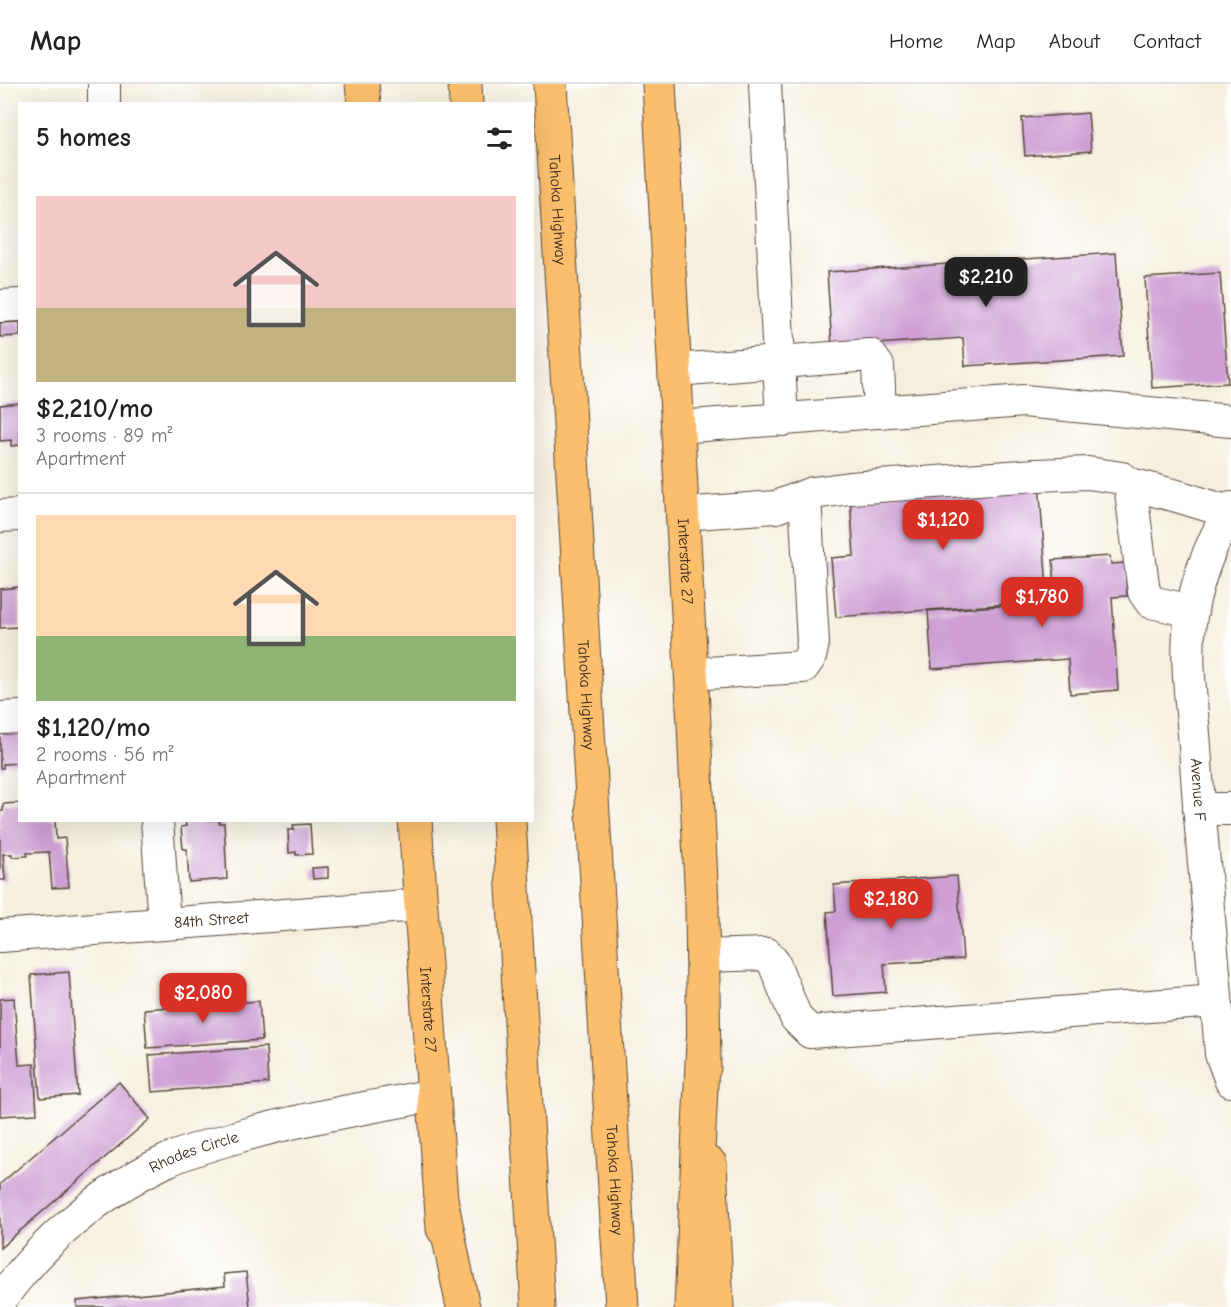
<!DOCTYPE html>
<html lang="en">
<head>
<meta charset="utf-8">
<style>
	body { margin:0; font-family:"Comic Neue",sans-serif; background:#f2f2f2; color:#222; height:100vh; display:flex; flex-direction:column; font-size:22px; white-space:nowrap }
	* { box-sizing:border-box; margin:0 }
	p { font-size:20px; color:#767676 }
	.icon { flex:none; width:33px; height:33px; fill:none; stroke:currentColor; stroke-width:2; stroke-linecap:round; stroke-linejoin:round }
	.map { position:relative; flex:1; overflow:hidden }
	.panel { position:absolute; left:18px; top:18px; width:516px; height:720px; display:flex; flex-direction:column; background:#fff; border-radius:0px; box-shadow:0 6px 24px #0002 }
	.panel>* { flex:none }
	.price { position:absolute; translate:-50% -51px; padding:0 14px; border-radius:12px; background:#d93025; color:#fff; font-size:20px; line-height:39px; filter:drop-shadow(0 2px 3px #0008) }
	.price::after { content:''; position:absolute; left:50%; top:36px; width:18px; height:14px; margin-left:-9px; background:inherit; clip-path:polygon(0 0,100% 0,50% 100%) }
	.price.active { background:#222; color:#fff }
	ul { padding:0; list-style:none }
	li { display:grid; align-content:center; gap:12px; height:318px; padding:0 18px }
	li+li { border-top:2px solid #e0e0e0 }
	li span { display:grid; place-items:center; height:186px; border-radius:0px; color:#555 }
	li>.icon { margin-inline-start:auto }
	span .icon { width:108px; height:108px; fill:#fffc; stroke-width:1 }
	li b { font-size:26px }
	h2 { display:flex; justify-content:space-between; align-items:center; height:72px; padding:0 18px; font-size:26px }
	header { display:flex; align-items:center; gap:36px; box-sizing:border-box; height:84px; padding:0 30px; background:#fff; border-bottom:2px solid #e0e0e0 }
	header strong { font-size:28px }
	nav { display:flex; gap:33px; margin-inline-start:auto; font-size:21px }
	.map>svg:first-child { display:block }
	.building { fill:#ce9ed4 }
	.lines { fill:none; stroke-linecap:round; stroke-linejoin:round }
	.minor-casing { stroke:#57483b; stroke-width:34 }
	.major-casing { stroke:#57483b; stroke-width:35 }
	.highway-casing { stroke:#57483b; stroke-width:35 }
	.minor { stroke:#fff; stroke-width:32 }
	.major { stroke:#fabe6d; stroke-width:33 }
	.highway { stroke:#fabe6d; stroke-width:33 }
	.labels { text-anchor:middle; dominant-baseline:central; stroke-width:4.5; stroke-linejoin:round; paint-order:stroke }
	.street-label { font-size:16px; fill:#3b2a1e; stroke:#fff }
</style>
</head>
<body>
<header>
<strong>Map</strong>
<nav><a>Home</a><a>Map</a><a>About</a><a>Contact</a></nav>
</header>
<div class="map">
<svg width="1231" height="1223" viewBox="0 0 1231 1223">
	<rect width="100%" height="100%" fill="#fff"/>
	<filter id="ink" filterUnits="userSpaceOnUse"><feTurbulence type="fractalNoise" baseFrequency=".0167" numOctaves="2"/><feDisplacementMap in="SourceGraphic" scale="12" xChannelSelector="R" yChannelSelector="G"/><feConvolveMatrix kernelMatrix="1 2 1 2 8 2 1 2 1" color-interpolation-filters="sRGB"/></filter>
	<filter id="wash" filterUnits="userSpaceOnUse"><feTurbulence type="fractalNoise" baseFrequency=".008" numOctaves="4" result="noise"/><feDisplacementMap in="SourceGraphic" scale="24" xChannelSelector="R" yChannelSelector="G"/><feGaussianBlur stdDeviation="1.35" result="paint"/><feColorMatrix in="noise" values="0 0 0 0 0 0 0 0 0 0 0 0 0 0 0 0 0 1.4 0 .05"/><feComposite in="paint" operator="in"/></filter>
	<g filter="url(#wash)">
		<rect width="100%" height="100%" fill="#f6efde"/>
		<g id="blocks">
			<g class="building">
				<path d="M1088,29L1091,67L1025,72L1022,34Z"/>
				<path d="M1116,169L1123,272L965,282L963,254L832,263L827,188Z"/>
				<path d="M1220,189L1228,299L1152,304L1145,194Z"/>
				<path d="M20,238V252L0,253V239Z"/>
				<path d="M20,319V361L11,362V356L0,357V321Z"/>
				<path d="M1039,398L1048,517L836,533L831,474L854,472L850,413Z"/>
				<path d="M1110,472L1111,480L1125,479L1127,512L1112,513L1118,606L1070,610L1068,575L932,585L928,527L1056,518L1053,476Z"/>
				<path d="M20,503V543L0,544V505Z"/>
				<path d="M20,648V679L3,680V684H0V649Z"/>
				<path d="M20,719V736H55L56,755L65,754L69,803L52,804L49,768L27,769V772L12,773V770H3L5,796H0V727H3V720Z"/>
				<path d="M185,736H219V739H224L227,795L189,798L187,765H183L181,743L186,742Z"/>
				<path d="M310,740L312,770L296,771V768L289,769L288,746H294L293,741Z"/>
				<path d="M328,783V794L313,795L312,784Z"/>
				<path d="M957,792L963,875L884,880L886,908L833,912L827,828L836,827L834,801Z"/>
				<path d="M69,888L78,1011L40,1014L31,891Z"/>
				<path d="M14,914L19,981L34,980L37,1030L0,1032V915Z"/>
				<path d="M259,917L262,956L147,964L144,925Z"/>
				<path d="M266,963L268,999L152,1008L149,971Z"/>
				<path d="M119,998L150,1035L0,1164V1100Z"/>
				<path d="M246,1188L250,1223H77V1217L225,1202L224,1190Z"/>
			</g>
		</g>
	</g>
	<g filter="url(#ink)">
		<use href="#blocks" fill-opacity="0" stroke="#57483b" stroke-width="1.5"/>
		<g class="lines">
			<defs>
				<g id="minor">
					<path d="M104,0V20"/>
					<path d="M765,0L782,336"/>
					<path d="M0,222L20,221"/>
					<path d="M675,286L870,271L878,282L880,328"/>
					<path d="M678,343L1024,317L1231,337"/>
					<path d="M1130,400L1177,412L1229,428"/>
					<path id="s1" d="M1231,424C1211,459 1195,499 1190,539C1185,579 1192,622 1195,662C1201,765 1213,867 1221,970L1231,997"/>
					<path d="M682,430L776,423L813,409L850,404L1036,391L1088,389L1122,394L1130,400L1144,508L1151,518L1192,527"/>
					<path d="M0,432L20,431"/>
					<path d="M691,590L803,583L810,573L813,559L805,412"/>
					<path d="M0,634L20,633"/>
					<path d="M1199,725H1231"/>
					<path d="M157,736L164,840"/>
					<path id="s2" d="M0,852L420,821"/>
					<path d="M702,872L767,870L774,879L796,934L810,948L1216,917"/>
					<path id="s3" d="M0,1216C43,1157 100,1108 166,1077C186,1068 209,1061 230,1055C297,1035 366,1024 434,1011"/>
				</g>
				<g id="major">
					<path d="M362,0L364,20"/>
					<path id="s4" d="M659,0L694,641L702,822L704,984"/>
					<path id="s5" d="M415,736L443,1145"/>
					<path d="M710,1080L717,1223"/>
				</g>
				<g id="highway">
					<path d="M465,0L466,20"/>
					<path id="s6" d="M550,0L622,1223"/>
					<path d="M509,736L538,1223"/>
					<path d="M441,1115L463,1223"/>
					<path d="M691,1223L703,957"/>
				</g>
			</defs>
			<use href="#minor" class="minor-casing"/>
			<use href="#major" class="major-casing"/>
			<use href="#highway" class="highway-casing"/>
			<use href="#minor" class="minor"/>
			<use href="#major" class="major"/>
			<use href="#highway" class="highway"/>
		</g>
	</g>
	<g class="labels">
		<g class="street-label">
			<text stroke="none"><textPath href="#s6" startOffset="126">Tahoka Highway</textPath></text>
			<text stroke="none"><textPath href="#s4" startOffset="478">Interstate 27</textPath></text>
			<text stroke="none"><textPath href="#s6" startOffset="612">Tahoka Highway</textPath></text>
			<text stroke="none"><textPath href="#s1" startOffset="290">Avenue F</textPath></text>
			<text stroke="none"><textPath href="#s2" startOffset="212">84th Street</textPath></text>
			<text stroke="none"><textPath href="#s5" startOffset="190">Interstate 27</textPath></text>
			<text stroke="none"><textPath href="#s3" startOffset="248">Rhodes Circle</textPath></text>
			<text stroke="none"><textPath href="#s6" startOffset="1098">Tahoka Highway</textPath></text>
		</g>
	</g>
</svg>
<b class="price active" style="left:986px;top:224px">$2,210</b>
<b class="price" style="left:943px;top:467px">$1,120</b>
<b class="price" style="left:1042px;top:544px">$1,780</b>
<b class="price" style="left:891px;top:846px">$2,180</b>
<b class="price" style="left:203px;top:940px">$2,080</b>
<section class="panel">
<h2>5 homes<svg class="icon" aria-label="filters" viewBox="0 0 24 24"><path d="M4 7h16M4 17h16"/><circle cx="9" cy="7" r="2"/><circle cx="15" cy="17" r="2"/></svg></h2>
<ul>
<li><span style="background:linear-gradient(#f6c9c9 60%,#c2b280 0)"><svg class="icon" aria-label="home" viewBox="0 0 24 24"><path d="M3 11l9-7 9 7M6 9v11h12V9"/></svg></span><div><b>$2,210/mo</b><p>3 rooms · 89 m²</p><p>Apartment</p></div></li>
<li><span style="background:linear-gradient(#ffd9b3 65%,#8fb573 0)"><svg class="icon" aria-label="home" viewBox="0 0 24 24"><path d="M3 11l9-7 9 7M6 9v11h12V9"/></svg></span><div><b>$1,120/mo</b><p>2 rooms · 56 m²</p><p>Apartment</p></div></li>
</ul>
</section>
</div>
</body>
</html>
